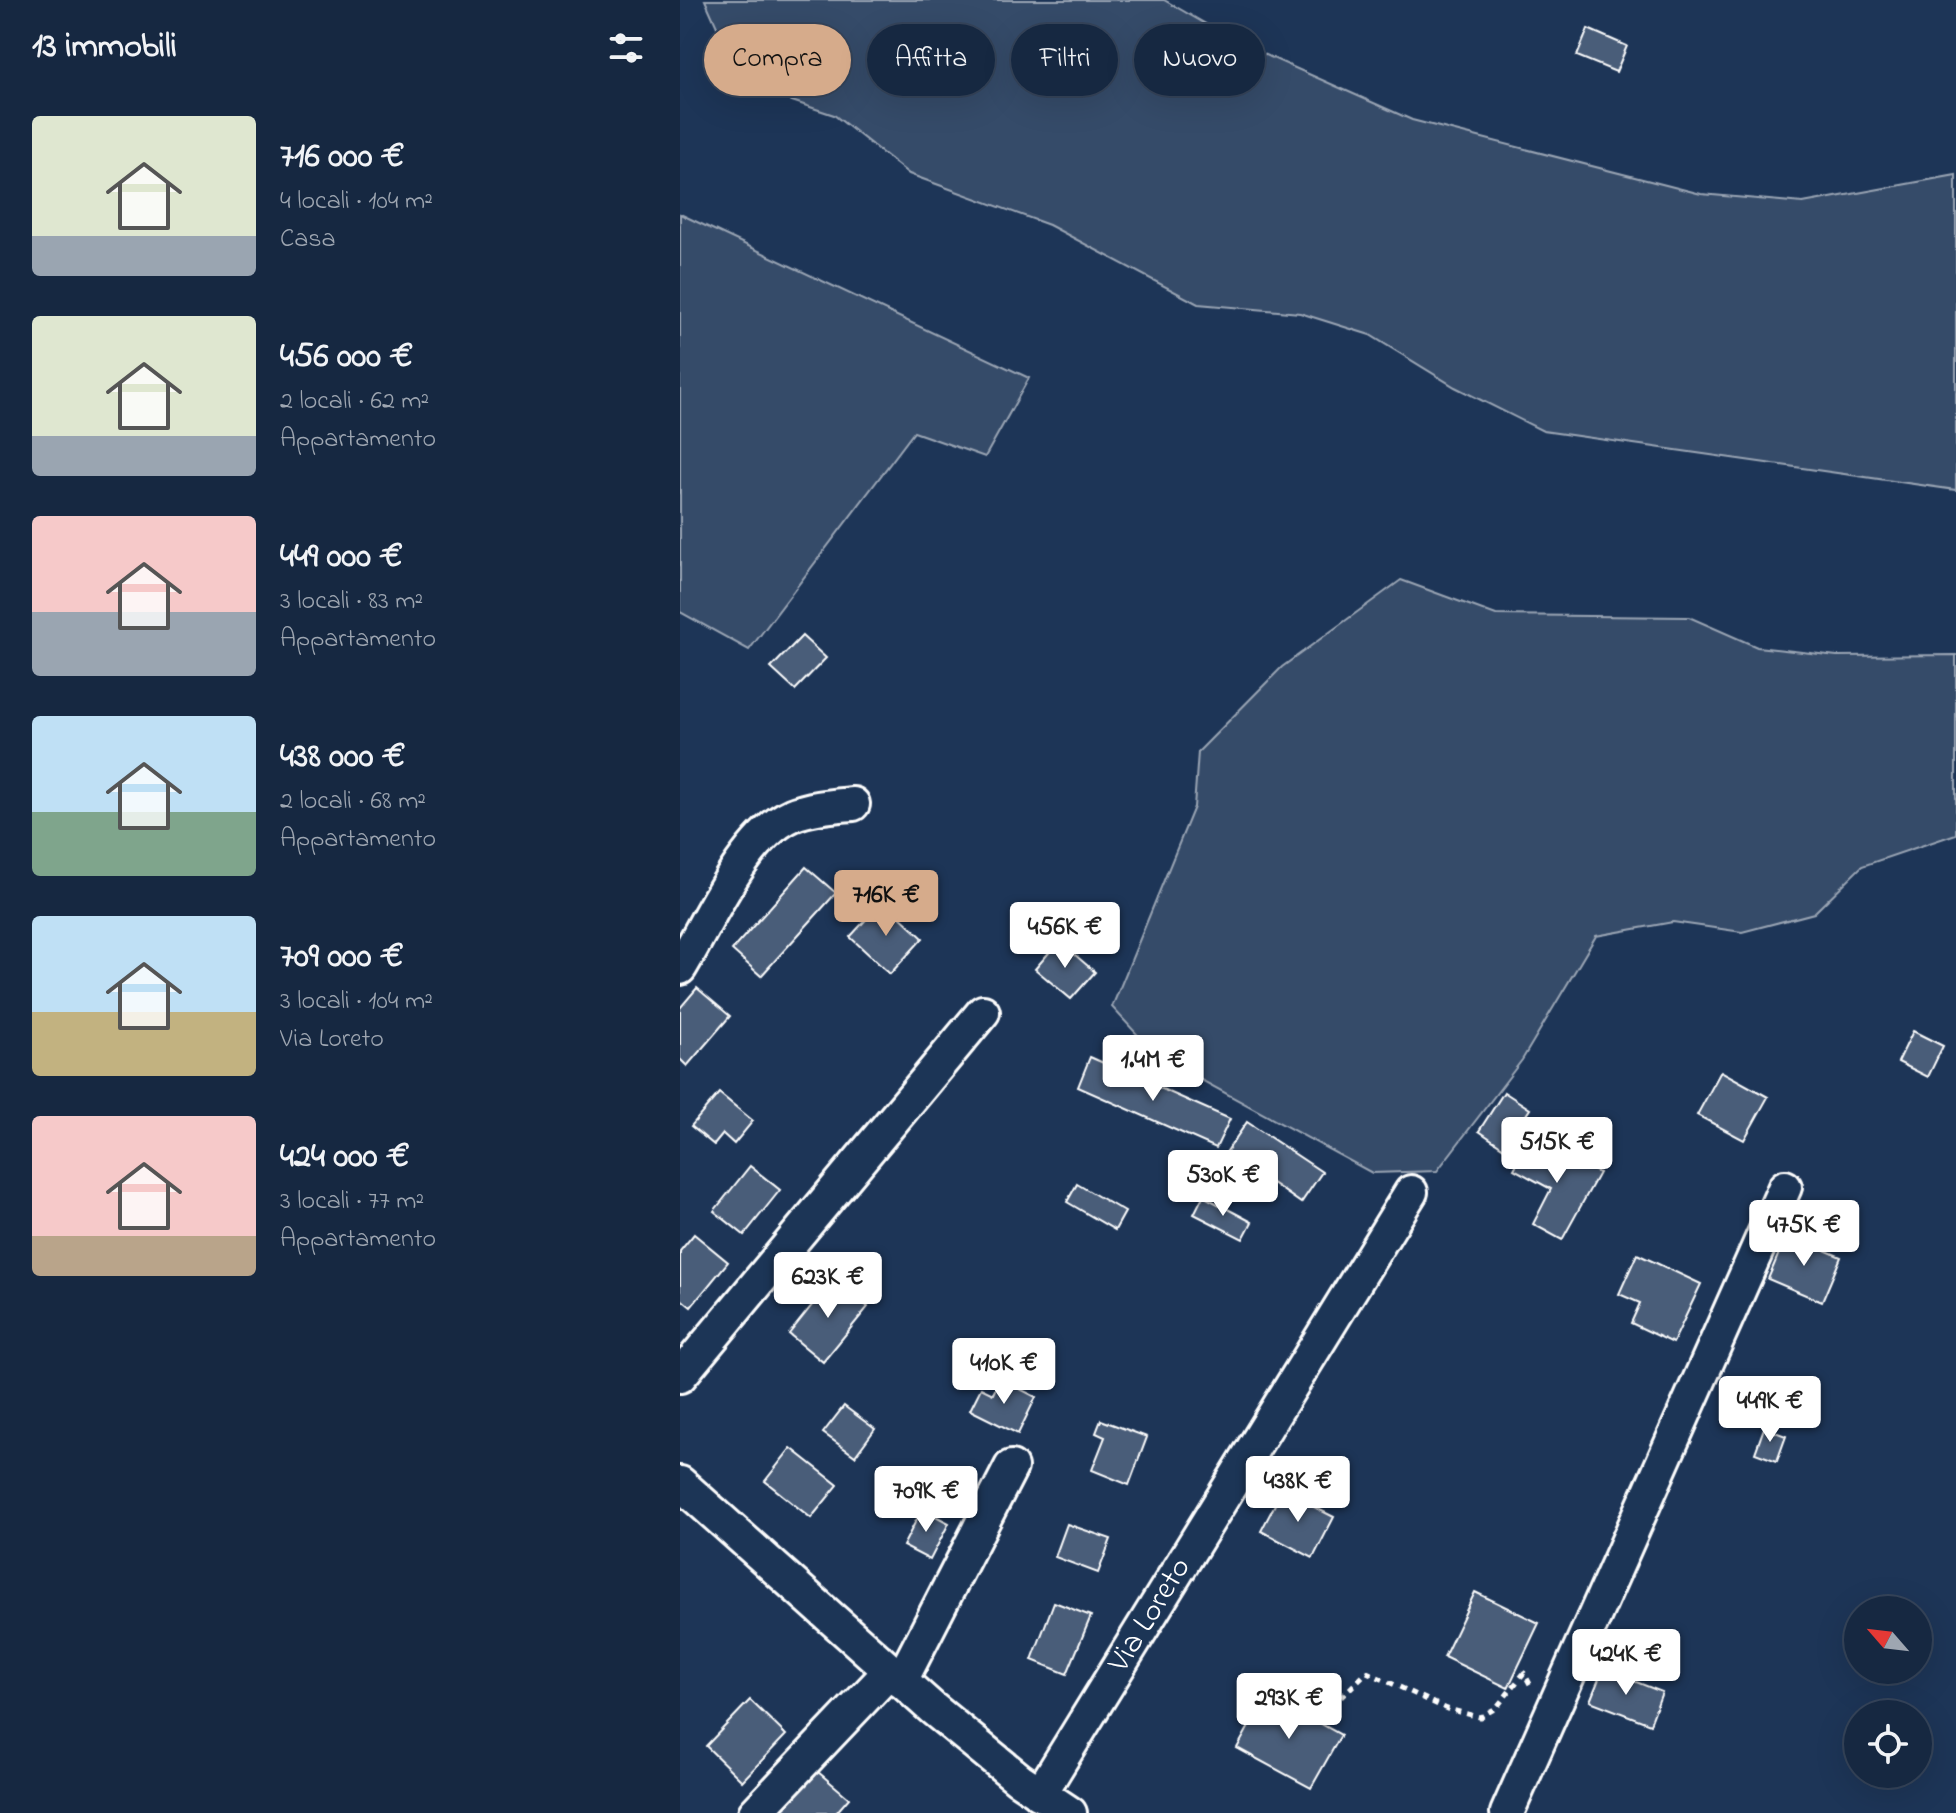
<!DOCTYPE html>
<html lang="it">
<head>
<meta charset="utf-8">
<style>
	body { margin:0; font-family:"Indie Flower",sans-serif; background:#23344c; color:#f1f3f6; height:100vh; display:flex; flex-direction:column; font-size:30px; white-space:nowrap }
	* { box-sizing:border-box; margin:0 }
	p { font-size:26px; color:#9ea6b1 }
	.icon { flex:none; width:44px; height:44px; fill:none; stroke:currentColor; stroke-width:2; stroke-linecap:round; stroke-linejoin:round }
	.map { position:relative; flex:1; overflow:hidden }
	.details { display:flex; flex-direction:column; background:#162841; width:680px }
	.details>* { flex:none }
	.top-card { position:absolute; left:24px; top:24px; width:760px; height:72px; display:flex; gap:16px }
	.needle { width:52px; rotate:298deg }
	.tools { position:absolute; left:1164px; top:1596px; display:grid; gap:16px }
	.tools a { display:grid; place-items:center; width:88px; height:88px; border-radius:50%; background:#162841; box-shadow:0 8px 32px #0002,0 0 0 2px #35445a; font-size:40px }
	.price { position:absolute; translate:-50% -68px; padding:0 18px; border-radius:8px; background:#fff; color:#222; font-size:26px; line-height:52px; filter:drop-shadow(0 2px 4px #0008) }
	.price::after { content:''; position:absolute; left:50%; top:48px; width:24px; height:18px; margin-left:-12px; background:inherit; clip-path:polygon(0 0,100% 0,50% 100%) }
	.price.current { background:#d6ab8b; color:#111 }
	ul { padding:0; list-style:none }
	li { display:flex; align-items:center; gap:24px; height:200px; padding:0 32px }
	li span { display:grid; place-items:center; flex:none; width:224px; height:160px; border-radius:8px; color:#555 }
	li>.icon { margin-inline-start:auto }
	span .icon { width:96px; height:96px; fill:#fffc; stroke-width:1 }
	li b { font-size:34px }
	h2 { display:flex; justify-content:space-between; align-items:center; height:96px; padding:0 32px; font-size:34px }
	.pill { padding:0 28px; border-radius:36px; background:#162841; box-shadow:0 8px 32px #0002,0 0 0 2px #35445a; font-size:28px; line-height:72px }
	.pill.current { background:#d6ab8b; color:#111 }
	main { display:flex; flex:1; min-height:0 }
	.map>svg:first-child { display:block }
	.green { fill:#364b69; stroke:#9aa5b4; stroke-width:2 }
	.building { fill:#4a5d79; stroke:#fff; stroke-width:2 }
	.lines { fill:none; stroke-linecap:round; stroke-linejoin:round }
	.minor-casing { stroke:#fff; stroke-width:38 }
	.path { stroke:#fff; stroke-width:5; stroke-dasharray:6 6; stroke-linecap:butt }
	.minor { stroke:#1d3557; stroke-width:32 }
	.labels { text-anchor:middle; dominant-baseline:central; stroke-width:6; stroke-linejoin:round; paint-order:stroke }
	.street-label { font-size:32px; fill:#fff; stroke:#1d3557 }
</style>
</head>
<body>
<main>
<section class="details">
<h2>13 immobili<svg class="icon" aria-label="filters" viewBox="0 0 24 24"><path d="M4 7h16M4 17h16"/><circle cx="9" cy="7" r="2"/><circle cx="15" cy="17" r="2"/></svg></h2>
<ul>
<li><span style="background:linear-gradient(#dfe7d0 75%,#9aa5b1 0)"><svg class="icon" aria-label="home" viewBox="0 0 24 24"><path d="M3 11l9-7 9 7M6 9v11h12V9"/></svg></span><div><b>716 000 €</b><p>4 locali · 104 m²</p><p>Casa</p></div></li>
<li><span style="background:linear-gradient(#dfe7d0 75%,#9aa5b1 0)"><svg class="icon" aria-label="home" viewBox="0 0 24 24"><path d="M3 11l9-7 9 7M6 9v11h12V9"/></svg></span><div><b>456 000 €</b><p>2 locali · 62 m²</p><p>Appartamento</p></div></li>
<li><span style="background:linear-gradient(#f6c9c9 60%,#9aa5b1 0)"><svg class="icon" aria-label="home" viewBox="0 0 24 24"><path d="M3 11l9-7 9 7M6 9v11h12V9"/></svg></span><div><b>449 000 €</b><p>3 locali · 83 m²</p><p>Appartamento</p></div></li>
<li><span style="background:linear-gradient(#bfe0f5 60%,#7fa58c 0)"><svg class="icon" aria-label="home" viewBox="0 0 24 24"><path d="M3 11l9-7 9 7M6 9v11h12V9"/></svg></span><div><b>438 000 €</b><p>2 locali · 68 m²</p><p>Appartamento</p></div></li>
<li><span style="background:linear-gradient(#bfe0f5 60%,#c2b280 0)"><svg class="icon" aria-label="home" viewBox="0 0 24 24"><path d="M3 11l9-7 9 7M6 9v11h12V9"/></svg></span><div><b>709 000 €</b><p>3 locali · 104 m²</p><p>Via Loreto</p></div></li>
<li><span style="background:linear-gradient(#f6c9c9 75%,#b9a48a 0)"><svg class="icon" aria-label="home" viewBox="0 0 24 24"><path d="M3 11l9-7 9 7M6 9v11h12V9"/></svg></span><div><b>424 000 €</b><p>3 locali · 77 m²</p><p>Appartamento</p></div></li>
</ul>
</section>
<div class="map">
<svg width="1276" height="1813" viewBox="0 0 1276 1813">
	<rect width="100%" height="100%" fill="#1d3557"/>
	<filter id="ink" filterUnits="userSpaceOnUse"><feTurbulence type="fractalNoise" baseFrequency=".0125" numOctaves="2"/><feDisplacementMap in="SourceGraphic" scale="16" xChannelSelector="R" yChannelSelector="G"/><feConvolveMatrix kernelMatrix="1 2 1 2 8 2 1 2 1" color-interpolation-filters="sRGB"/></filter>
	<g filter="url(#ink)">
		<g class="green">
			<path d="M25,0H484L559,43L732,120L1021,194L1123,203L1276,175V490L863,431L775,387L690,335L620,313L518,304L369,225L229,174L154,115L112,101L58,74Z"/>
			<path d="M0,214L349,378L305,457L234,432L69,650L0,612Z"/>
			<path d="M721,580L816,615L1009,617L1077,647L1157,656L1276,655V834L1182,866L1134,913L1062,932L993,922L916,936L842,1060L757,1171L692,1173L477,1056L432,1007L514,807L518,752L602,667Z"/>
		</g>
		<g class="building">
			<path d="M908,29L947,46L936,72L897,56Z"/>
			<path d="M122,636L146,658L115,690L91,668Z"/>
			<path d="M126,867L156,893L81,976L52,950Z"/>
			<path d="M203,901L243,938L210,974L170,937Z"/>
			<path d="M379,941L415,972L391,999L355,969Z"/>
			<path d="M17,988L50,1016L7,1066L0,1059V1008Z"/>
			<path d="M1233,1031L1263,1046L1248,1077L1218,1062Z"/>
			<path d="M410,1057L550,1119L536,1148L398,1087Z"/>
			<path d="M1041,1071L1088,1097L1064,1140L1017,1115Z"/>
			<path d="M824,1092L850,1109L824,1148L799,1131Z"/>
			<path d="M39,1093L73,1121L54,1144L43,1134L34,1145L11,1126Z"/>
			<path d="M567,1122L642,1172L621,1203L585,1178L577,1189L539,1163Z"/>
			<path d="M852,1136L919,1173L882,1240L853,1224L871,1189L834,1169Z"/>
			<path d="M70,1166L100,1190L64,1235L34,1211Z"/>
			<path d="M397,1184L445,1212L435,1230L387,1202Z"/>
			<path d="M523,1196L572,1222L563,1239L514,1214Z"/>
			<path d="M14,1234L48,1262L11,1307L0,1298V1251Z"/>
			<path d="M1107,1234L1161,1257L1142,1302L1088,1279Z"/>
			<path d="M957,1254L1021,1284L993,1343L951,1323L960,1303L939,1294Z"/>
			<path d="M153,1279L188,1307L143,1362L109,1334Z"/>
			<path d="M320,1379L356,1397L338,1434L290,1410L301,1388L313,1394Z"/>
			<path d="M164,1406L195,1429L175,1456L143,1433Z"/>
			<path d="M421,1420L467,1437L449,1485L412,1470L425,1437L416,1433Z"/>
			<path d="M1084,1428L1106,1436L1097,1461L1075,1453Z"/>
			<path d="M111,1448L158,1485L131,1518L85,1481Z"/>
			<path d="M602,1491L654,1517L633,1558L581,1531Z"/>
			<path d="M242,1509L269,1523L250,1560L223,1546Z"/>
			<path d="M387,1524L431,1539L418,1573L375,1557Z"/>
			<path d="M795,1592L859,1623L828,1688L764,1657Z"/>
			<path d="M374,1602L411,1616L387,1674L352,1660Z"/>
			<path d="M923,1669L982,1692L970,1724L910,1701Z"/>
			<path d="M587,1694L661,1735L631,1788L557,1748Z"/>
			<path d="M70,1700L106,1735L62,1781L26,1746Z"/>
			<path d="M125,1761L169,1798L156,1813H98L88,1805Z"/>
		</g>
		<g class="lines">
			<defs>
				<g id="minor">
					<path d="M0,968C27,924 64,836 112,815C132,807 152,806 173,804"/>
					<path d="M0,1376L303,1012"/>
					<path d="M0,1483L252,1708L339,1779L390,1813"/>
					<path d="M221,1681L331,1467"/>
					<path id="s1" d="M360,1794L731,1192"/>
					<path d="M75,1813L210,1671"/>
					<path d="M827,1813L1105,1187"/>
				</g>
			</defs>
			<use href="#minor" class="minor-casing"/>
			<path class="path" d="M648,1717L655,1703L687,1672L767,1709L800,1717L816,1708L844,1673L851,1686"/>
			<use href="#minor" class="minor"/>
		</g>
	</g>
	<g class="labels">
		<g class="street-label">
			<text stroke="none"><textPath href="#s1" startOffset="210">Via Loreto</textPath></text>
		</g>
	</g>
</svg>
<div class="tools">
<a><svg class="needle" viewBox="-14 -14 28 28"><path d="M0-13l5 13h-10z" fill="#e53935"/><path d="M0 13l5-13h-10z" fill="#9ea6b1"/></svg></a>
<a><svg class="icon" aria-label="locate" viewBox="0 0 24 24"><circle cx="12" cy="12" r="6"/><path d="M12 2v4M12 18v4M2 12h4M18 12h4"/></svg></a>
</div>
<b class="price current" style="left:206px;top:938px">716K €</b>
<b class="price" style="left:385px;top:970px">456K €</b>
<b class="price" style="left:473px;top:1103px">1.4M €</b>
<b class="price" style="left:877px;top:1185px">515K €</b>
<b class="price" style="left:543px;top:1218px">530K €</b>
<b class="price" style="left:1124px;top:1268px">475K €</b>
<b class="price" style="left:148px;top:1320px">623K €</b>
<b class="price" style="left:324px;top:1406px">410K €</b>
<b class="price" style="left:1090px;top:1444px">449K €</b>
<b class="price" style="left:618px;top:1524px">438K €</b>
<b class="price" style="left:246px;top:1534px">709K €</b>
<b class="price" style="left:946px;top:1697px">424K €</b>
<b class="price" style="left:609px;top:1741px">293K €</b>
<div class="top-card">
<a class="pill current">Compra</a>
<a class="pill">Affitta</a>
<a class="pill">Filtri</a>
<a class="pill">Nuovo</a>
</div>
</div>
</main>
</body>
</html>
